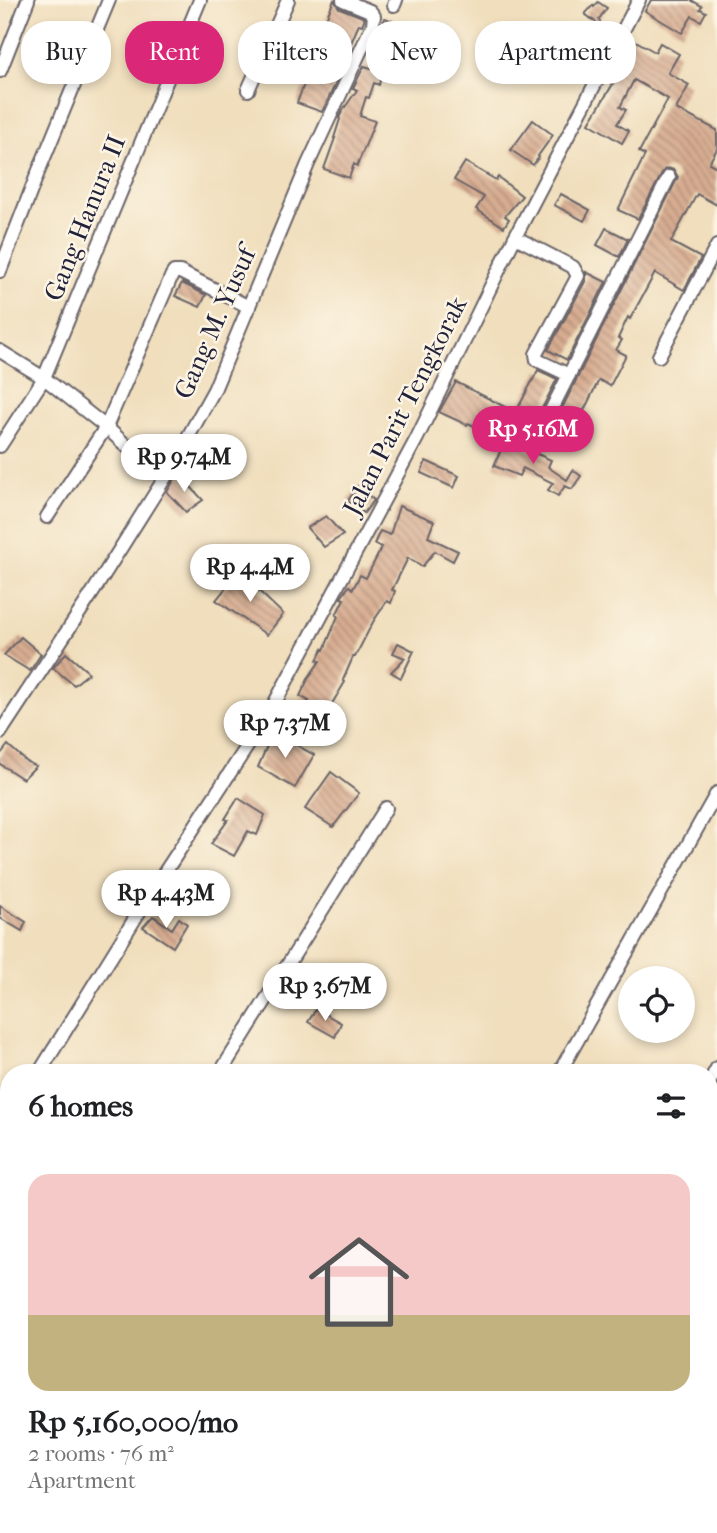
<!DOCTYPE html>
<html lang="en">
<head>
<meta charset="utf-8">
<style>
	body { margin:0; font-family:"IM FELL French Canon",serif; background:#f6f6f6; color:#202124; height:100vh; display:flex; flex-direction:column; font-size:26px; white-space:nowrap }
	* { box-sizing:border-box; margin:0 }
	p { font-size:23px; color:#757577 }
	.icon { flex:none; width:38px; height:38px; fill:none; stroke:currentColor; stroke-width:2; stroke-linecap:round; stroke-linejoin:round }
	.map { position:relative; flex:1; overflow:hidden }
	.sheet { position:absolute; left:0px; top:1064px; width:718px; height:469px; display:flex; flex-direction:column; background:#fff; border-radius:28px 28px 0 0; box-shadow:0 4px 10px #0003 }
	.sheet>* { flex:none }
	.hud { position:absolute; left:21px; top:21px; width:676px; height:63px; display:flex; gap:14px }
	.fabs { position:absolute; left:618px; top:966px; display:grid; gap:14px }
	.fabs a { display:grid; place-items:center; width:77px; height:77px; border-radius:50%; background:#fff; box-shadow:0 4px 10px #0003; font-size:35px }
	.price { position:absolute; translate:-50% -60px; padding:0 16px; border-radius:24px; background:#fff; color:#222; font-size:23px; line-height:46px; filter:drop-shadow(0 2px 4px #0008) }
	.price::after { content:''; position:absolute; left:50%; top:42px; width:21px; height:16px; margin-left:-10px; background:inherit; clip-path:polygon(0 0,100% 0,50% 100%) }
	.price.active { background:#db2777; color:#fff }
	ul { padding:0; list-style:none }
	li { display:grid; align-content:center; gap:14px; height:371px; padding:0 28px }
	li+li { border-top:2px solid #e0e0e0 }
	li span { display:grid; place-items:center; height:217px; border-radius:21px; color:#555 }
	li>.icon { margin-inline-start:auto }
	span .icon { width:126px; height:126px; fill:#fffc; stroke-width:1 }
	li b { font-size:30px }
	h2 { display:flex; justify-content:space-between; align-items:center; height:84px; padding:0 28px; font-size:30px }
	.chip { padding:0 24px; border-radius:28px; background:#fff; box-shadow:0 4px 10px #0003; font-size:24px; line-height:63px }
	.chip.active { background:#db2777; color:#fff }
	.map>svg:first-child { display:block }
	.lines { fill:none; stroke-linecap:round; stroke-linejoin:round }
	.stream { stroke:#6ac1e7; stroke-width:3.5 }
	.building { fill:url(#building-back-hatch) }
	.lane-casing { stroke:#6a6468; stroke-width:10 }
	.street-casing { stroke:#6a6468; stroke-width:16 }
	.secondary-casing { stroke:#6a6468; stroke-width:21 }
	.lane { stroke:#fff; stroke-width:6 }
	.street { stroke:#fff; stroke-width:12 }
	.secondary { stroke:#f8e8c3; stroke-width:18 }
	.labels { text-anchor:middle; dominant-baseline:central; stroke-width:5; stroke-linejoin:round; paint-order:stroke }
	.street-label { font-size:26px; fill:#22223b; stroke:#fcf5e5 }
</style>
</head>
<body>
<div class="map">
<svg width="717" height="1533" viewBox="0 0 717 1533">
	<defs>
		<pattern id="building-back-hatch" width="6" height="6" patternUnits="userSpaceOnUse" patternTransform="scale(1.75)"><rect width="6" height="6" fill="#d8ad91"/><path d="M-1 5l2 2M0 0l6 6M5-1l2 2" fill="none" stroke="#af8c78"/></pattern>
	</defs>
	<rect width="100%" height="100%" fill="#fcf5e5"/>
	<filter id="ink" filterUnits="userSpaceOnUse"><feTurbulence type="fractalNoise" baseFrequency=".0143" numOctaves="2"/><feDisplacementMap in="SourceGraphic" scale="14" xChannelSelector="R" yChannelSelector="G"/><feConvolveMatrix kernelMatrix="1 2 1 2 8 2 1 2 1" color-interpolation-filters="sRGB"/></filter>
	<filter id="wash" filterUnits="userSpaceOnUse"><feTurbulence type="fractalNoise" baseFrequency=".00686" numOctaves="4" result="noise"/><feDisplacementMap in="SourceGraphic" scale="28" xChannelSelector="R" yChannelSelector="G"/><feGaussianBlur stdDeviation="1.57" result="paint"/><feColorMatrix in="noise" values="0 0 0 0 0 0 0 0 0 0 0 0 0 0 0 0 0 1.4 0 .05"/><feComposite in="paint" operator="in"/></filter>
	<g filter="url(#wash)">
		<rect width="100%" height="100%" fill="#f0debc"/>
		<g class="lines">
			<g class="stream">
				<path d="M0,1219L9,1225"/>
				<path d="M0,1248L9,1239"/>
				<path d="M0,1390L9,1377"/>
			</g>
		</g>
		<g id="blocks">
			<g class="building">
				<path d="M334,0L339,8L365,18L362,25L359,24L341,67L343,68L322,112L297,103L306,79L315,82L327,53L319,49L330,22L325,21Z"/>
				<path d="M651,0H691L702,6L700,9L706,12L701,21L692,16L682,33L645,11Z"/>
				<path d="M598,2L607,8L599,19L602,27L585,14L593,5L594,7Z"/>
				<path d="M385,18L414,29L409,44L401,41L397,56L371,49L381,33L380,32Z"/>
				<path d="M629,37L655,52L660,43L679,54L668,73L689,85L676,109L717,130V149L709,163L717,167V205L697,194L671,242L701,258L684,290L655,273L630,319L628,317L618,338L622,340L616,350L626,355L610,386L599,380L570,439L551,430L678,177L674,170L668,168L664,170L638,219L618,210L645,155L639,152L668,99L634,80L620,107L626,110L617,124L629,131L622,143L589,123L613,84L607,81Z"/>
				<path d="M364,66L382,71L379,85L374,83L369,98L366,97L360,116L375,121L357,166L354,164L349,178L324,169L335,138H334L340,119L339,118L343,110L357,90L353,88Z"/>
				<path d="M533,120L553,135L538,156L539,157L533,165L511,150Z"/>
				<path d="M465,162L496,180L498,177L522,196L505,216L509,219L504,227L476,209L484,197L454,180Z"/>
				<path d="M561,194L590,210L584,221L554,205Z"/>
				<path d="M606,228L628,239L619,257L597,245Z"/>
				<path d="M586,272L606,282L567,360L548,350L586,280Z"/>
				<path d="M182,283L206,295L200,307L175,296Z"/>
				<path d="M538,370L557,379L533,426L517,410Z"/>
				<path d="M456,382L511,410L497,436L468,423L467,425L439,412Z"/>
				<path d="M505,440L551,460L548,467L567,480L573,470L581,476L572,489L565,486L558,496L548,490L553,483L523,468L519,476L494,466Z"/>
				<path d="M426,461L459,476L454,488L421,473Z"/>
				<path d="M180,475L203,500L186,512L167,492L175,478Z"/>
				<path d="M357,486L374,500L364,513L348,501Z"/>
				<path d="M399,506L434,521L428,537L458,551L453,561L435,551L422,567L408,558L392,590L395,591L391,603L387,601L373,622L355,657H353L343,680L345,682L321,722L329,727L322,741L292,720L309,701L300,696L309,677L320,661L317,660L323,649L324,650L338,616L336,615L344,599L341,598L349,586L353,589L360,575L366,578L382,547L374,544L380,531L390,535Z"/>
				<path d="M326,516L343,535L324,547L307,528Z"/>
				<path d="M239,572L283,614L267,635L216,600Z"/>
				<path d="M21,637L41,654L30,671L4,655Z"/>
				<path d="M398,643L414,651L401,678L391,672L405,658L393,653Z"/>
				<path d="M66,653L89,673L74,685L53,668Z"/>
				<path d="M273,732L314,755L295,788L258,767Z"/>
				<path d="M8,745L27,762L36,766L23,779L0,764V755Z"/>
				<path d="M331,772L359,793L333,827L305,809Z"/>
				<path d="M238,798L265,815L257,835L248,831L234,856L211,844L228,820L225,819Z"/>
				<path d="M0,906L26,922L22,931L0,918Z"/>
				<path d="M153,916L172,929L179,918L187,924L173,947L143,927Z"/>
				<path d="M316,1009L341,1023L335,1037L308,1022Z"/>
			</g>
		</g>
	</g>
	<g filter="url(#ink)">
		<use href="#blocks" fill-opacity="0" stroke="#6a6468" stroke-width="2"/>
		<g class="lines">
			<defs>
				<g id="lane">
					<path d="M365,1524L379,1533"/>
					<path d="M279,1533L287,1524"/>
					<path d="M465,1533L471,1524"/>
					<path d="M512,1533L517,1524"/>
				</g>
				<g id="street">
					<path d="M394,5L396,0"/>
					<path d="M0,71L28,0"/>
					<path d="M248,90L288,0"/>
					<path d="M515,237L573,267L578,276L536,354L537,360L569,375"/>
					<path d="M0,271L37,175L109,0"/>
					<path d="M0,351L44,378L106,427L132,451"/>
					<path d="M659,356L717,246"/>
					<path d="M537,438L669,177"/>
					<path d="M0,446L44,378L200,0"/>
					<path d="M47,517L106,427L172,275L174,272H180L249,307"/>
					<path d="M0,733L93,592L168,473L214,390L308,164L373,24L374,16L370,11L343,0"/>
					<path d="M39,1073L144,904L271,710L417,438L515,237L639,0"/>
					<path d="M220,1073L386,808"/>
					<path d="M559,1073L717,793"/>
					<path d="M709,1083L717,1068"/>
					<path d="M0,1135L9,1121"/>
					<path d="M709,1310L717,1296"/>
					<path d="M0,1372L9,1359"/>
					<path d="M221,1524L236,1533"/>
					<path d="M254,1533L259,1524"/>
					<path d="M580,1533L585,1524"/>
				</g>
				<g id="secondary">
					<path d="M0,1196L9,1202"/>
					<path d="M556,1524L565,1533"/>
				</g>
			</defs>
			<use href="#lane" class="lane-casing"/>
			<use href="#street" class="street-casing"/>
			<use href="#secondary" class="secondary-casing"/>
			<use href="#lane" class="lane"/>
			<use href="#street" class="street"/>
			<use href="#secondary" class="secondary"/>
		</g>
	</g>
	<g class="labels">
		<g class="street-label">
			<text transform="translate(85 218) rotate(-68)">Gang Hanura II</text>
			<text transform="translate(215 323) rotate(-66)">Gang M. Yusuf</text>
			<text transform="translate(405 406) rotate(-63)">Jalan Parit Tengkorak</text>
		</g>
	</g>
</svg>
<div class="fabs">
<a><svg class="icon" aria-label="locate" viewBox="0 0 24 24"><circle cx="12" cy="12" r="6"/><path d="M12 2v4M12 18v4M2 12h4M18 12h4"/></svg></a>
</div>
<b class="price active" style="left:533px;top:466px">Rp 5.16M</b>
<b class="price" style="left:184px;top:494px">Rp 9.74M</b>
<b class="price" style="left:250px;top:604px">Rp 4.4M</b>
<b class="price" style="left:285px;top:760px">Rp 7.37M</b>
<b class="price" style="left:166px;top:930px">Rp 4.43M</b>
<b class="price" style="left:325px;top:1023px">Rp 3.67M</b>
<div class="hud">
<a class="chip">Buy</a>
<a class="chip active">Rent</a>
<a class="chip">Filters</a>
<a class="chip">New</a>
<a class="chip">Apartment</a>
</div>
<section class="sheet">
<h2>6 homes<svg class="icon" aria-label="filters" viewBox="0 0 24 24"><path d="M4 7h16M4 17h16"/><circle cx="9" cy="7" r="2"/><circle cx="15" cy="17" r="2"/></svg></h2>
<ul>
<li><span style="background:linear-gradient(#f6c9c9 65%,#c2b280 0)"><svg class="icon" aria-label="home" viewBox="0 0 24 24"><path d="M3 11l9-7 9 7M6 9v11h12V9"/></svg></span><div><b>Rp 5,160,000/mo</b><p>2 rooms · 76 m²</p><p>Apartment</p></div></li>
</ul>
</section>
</div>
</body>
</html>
